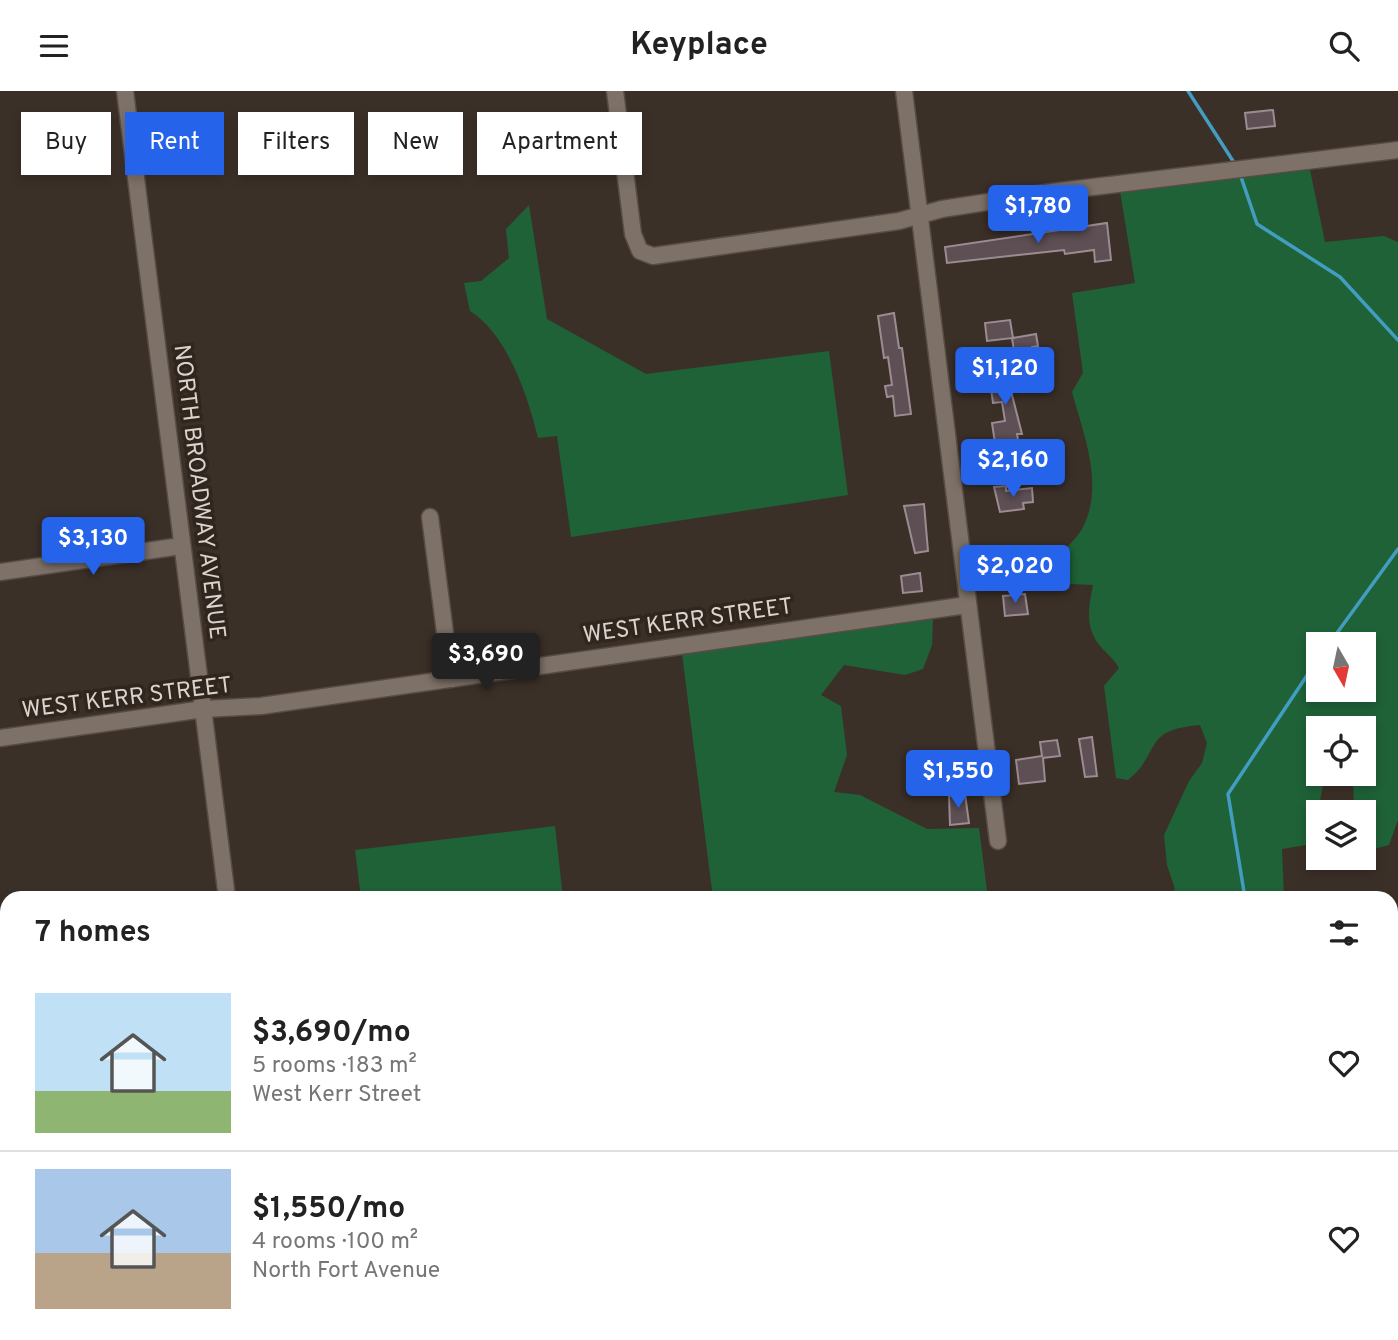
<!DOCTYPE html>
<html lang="en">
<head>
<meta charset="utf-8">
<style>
	body { margin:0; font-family:Overpass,sans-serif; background:#f6f6f6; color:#222; height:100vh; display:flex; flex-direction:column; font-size:26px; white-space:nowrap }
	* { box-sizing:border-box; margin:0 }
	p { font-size:23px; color:#767676 }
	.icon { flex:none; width:38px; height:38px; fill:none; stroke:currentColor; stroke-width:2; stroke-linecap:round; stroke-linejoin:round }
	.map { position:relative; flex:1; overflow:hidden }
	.drawer { position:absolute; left:0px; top:800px; width:1398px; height:450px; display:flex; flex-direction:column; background:#fff; border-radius:21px 21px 0 0; box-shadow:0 4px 10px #0003 }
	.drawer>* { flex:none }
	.hud { position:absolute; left:21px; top:21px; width:700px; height:63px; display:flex; gap:14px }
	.needle { width:46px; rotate:171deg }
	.buttons { position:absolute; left:1306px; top:541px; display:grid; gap:14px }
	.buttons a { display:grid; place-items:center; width:70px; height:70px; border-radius:0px; background:#fff; box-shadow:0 4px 10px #0003; font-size:35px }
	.price { position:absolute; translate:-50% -60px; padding:0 16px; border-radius:7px; background:#2563eb; color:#fff; font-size:23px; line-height:46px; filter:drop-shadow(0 2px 4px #0008) }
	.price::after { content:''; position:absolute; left:50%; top:42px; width:21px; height:16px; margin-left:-10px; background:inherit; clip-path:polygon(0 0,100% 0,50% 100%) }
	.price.on { background:#222; color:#fff }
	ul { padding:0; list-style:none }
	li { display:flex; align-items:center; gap:21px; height:175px; padding:0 35px }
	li+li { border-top:2px solid #e0e0e0 }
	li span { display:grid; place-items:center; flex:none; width:196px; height:140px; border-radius:0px; color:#555 }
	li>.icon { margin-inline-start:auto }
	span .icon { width:84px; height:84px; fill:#fffc; stroke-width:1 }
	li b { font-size:30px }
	h2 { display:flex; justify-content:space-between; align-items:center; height:84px; padding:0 35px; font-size:30px }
	.pill { padding:0 24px; border-radius:0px; background:#fff; box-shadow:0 4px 10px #0003; font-size:24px; line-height:63px }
	.pill.on { background:#2563eb; color:#fff }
	header { display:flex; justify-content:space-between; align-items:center; height:91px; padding:0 35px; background:#fff; font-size:32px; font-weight:700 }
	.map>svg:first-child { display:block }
	.green { fill:#1f6238; fill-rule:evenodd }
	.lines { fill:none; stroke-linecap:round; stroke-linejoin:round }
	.stream { stroke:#429dc1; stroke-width:3.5 }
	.building { fill:#5d4f54; stroke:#9c8c92; stroke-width:2 }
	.minor-casing { stroke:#564c45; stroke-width:19 }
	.major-casing { stroke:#564c45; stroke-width:24 }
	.highway-casing { stroke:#564c45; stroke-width:24 }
	.minor { stroke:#7e7268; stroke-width:16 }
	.major { stroke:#a4734a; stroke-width:21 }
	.highway { stroke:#bd7436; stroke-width:21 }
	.labels { text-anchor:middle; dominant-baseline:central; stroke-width:7; stroke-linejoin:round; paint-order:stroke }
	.street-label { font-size:23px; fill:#dad3ce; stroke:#30261e }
</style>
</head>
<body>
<header><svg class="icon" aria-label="menu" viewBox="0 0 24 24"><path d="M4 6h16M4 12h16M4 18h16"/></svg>Keyplace<svg class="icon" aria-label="search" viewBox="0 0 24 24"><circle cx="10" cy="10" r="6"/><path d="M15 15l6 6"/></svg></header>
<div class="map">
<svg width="1398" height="1249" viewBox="0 0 1398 1249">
	<rect width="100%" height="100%" fill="#3b3028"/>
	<g class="green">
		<path d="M1310,79L1325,151L1384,145L1398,151V729L1389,754L1370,759L1363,749V721H1354L1353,683L1363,682V637H1318V682L1325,683L1318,721V752L1282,758L1284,807H1169L1175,798L1167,774L1164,744L1189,690L1202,672L1207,652L1200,634C1141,639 1163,660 1128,689L1116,687L1104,595L1119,577C1112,565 1103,560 1097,551C1085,532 1089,514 1093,494L1051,492L1047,473C1058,463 1075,451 1082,438C1105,395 1084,345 1072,301L1083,282L1072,202L1135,192L1120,100ZM1318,553H1363V598H1318Z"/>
		<path d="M529,114L547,228L646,283L829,260L848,404L571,446L557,345L538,347C528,306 508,244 470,220L464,192L481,190L509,167L506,138Z"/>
		<path d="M933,527L932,554L923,578L905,584L844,574L821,604L841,615L847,664L834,701L860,704L927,738L979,737L988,807H713L682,563Z"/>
		<path d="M555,735L563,807H361L355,759Z"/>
		<path d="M1391,980H1398V1148L1391,1147Z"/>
	</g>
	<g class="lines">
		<g class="stream">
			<path d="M1188,0L1233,70"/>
			<path d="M1240,83L1257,133L1340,186L1398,249"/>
			<path d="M1329,553L1398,458"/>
			<path d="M1245,807L1228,703L1318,568"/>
		</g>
	</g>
	<g class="building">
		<path d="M1273,19L1275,35L1247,38L1245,22Z"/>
		<path d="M1107,132L1111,169L1095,171L1094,159L1065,163L1064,159L947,172L945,156Z"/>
		<path d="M894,222L899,257H902L911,323L895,325L893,305L887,306L885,295L892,294L888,266L884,267L878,225Z"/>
		<path d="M1010,229L1013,247L1036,243L1038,255L1032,256L1035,277L1017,279L1012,247L987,250L985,232Z"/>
		<path d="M1015,280L1018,299L1011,300L1022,343H1017L1018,349L995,352L992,332L1005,330L1002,311L993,312L989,284Z"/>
		<path d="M1006,395V400L1032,397L1033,411L1023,412L1024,418L1000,421L994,396Z"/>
		<path d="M924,413L928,460L915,462L904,415Z"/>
		<path d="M920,482L922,500L903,502L901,485Z"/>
		<path d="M1025,503L1028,523L1005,525L1003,505Z"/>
		<path d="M1092,646L1097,685L1085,686L1079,648Z"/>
		<path d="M1057,649L1060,665L1043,667L1045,690L1019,693L1016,669L1042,665L1040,651Z"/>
		<path d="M960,665L963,683L947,685L944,668Z"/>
		<path d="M965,703L969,732L950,734L949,705Z"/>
	</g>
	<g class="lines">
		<defs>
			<g id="minor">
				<path d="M125,0L227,807"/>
				<path d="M615,0L633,143L640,160L653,165L899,130L942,118L1052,101L1398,59"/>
				<path d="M904,0L998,750"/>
				<path d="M430,426L451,588"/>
				<path d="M0,481L181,455"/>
				<path d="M0,647L204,618L261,615L967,514"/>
				<path d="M1391,836L1398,834"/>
				<path d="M0,845L7,844"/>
				<path d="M0,965L7,995"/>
				<path d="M0,1033L7,1032"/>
				<path d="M283,1242L284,1249"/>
				<path d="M436,1242L441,1249"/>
				<path d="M496,1242L497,1249"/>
				<path d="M569,1242L570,1249"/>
				<path d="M648,1242L649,1249"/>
				<path d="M678,1242L679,1249"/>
				<path d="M804,1242L805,1249"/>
				<path d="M1056,1242L1057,1249"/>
				<path d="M464,1249V1242"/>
			</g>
			<g id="major">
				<path d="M1391,1227H1398"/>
				<path d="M1271,1249L1289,1242"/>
			</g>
			<g id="highway">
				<path d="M1391,872L1398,869"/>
				<path d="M1391,891L1398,890"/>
				<path d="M1391,930L1398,929"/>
				<path d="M1391,946H1398"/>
				<path d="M0,1108L7,1107"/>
				<path d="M0,1148L7,1147"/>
			</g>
		</defs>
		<use href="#minor" class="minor-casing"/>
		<use href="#major" class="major-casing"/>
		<use href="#highway" class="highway-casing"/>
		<use href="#minor" class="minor"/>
		<use href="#major" class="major"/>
		<use href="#highway" class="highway"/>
	</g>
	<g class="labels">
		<g class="street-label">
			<text transform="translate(198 401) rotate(83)">NORTH BROADWAY AVENUE</text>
			<text transform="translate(688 531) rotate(-8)">WEST KERR STREET</text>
			<text transform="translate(127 608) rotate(-7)">WEST KERR STREET</text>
		</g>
	</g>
</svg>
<div class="buttons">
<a><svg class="needle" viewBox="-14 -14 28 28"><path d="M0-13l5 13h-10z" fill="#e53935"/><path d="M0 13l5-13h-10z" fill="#767676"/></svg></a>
<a><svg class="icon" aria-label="locate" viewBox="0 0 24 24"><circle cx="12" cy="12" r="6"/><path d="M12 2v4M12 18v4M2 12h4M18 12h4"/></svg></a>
<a><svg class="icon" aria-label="layers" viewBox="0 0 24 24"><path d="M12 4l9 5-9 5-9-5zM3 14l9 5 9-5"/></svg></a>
</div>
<b class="price" style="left:1038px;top:154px">$1,780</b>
<b class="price" style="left:1005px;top:316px">$1,120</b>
<b class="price" style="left:1013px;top:408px">$2,160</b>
<b class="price" style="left:93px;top:486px">$3,130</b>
<b class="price" style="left:1015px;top:514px">$2,020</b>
<b class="price on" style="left:486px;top:602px">$3,690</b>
<b class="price" style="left:958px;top:719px">$1,550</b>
<div class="hud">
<a class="pill">Buy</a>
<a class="pill on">Rent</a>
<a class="pill">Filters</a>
<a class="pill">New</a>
<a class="pill">Apartment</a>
</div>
<section class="drawer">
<h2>7 homes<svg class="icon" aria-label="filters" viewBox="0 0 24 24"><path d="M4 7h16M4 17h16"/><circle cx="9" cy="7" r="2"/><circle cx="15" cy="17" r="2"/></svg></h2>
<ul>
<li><span style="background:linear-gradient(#bfe0f5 70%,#8fb573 0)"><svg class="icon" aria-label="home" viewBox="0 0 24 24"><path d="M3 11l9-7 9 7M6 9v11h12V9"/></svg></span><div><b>$3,690/mo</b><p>5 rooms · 183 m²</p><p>West Kerr Street</p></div><svg class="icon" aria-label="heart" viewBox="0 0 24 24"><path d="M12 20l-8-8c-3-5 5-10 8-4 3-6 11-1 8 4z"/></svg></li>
<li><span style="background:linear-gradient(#a9c7e8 60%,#b9a48a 0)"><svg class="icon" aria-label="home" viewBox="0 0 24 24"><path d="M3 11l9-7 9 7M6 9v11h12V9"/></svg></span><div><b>$1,550/mo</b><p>4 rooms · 100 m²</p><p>North Fort Avenue</p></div><svg class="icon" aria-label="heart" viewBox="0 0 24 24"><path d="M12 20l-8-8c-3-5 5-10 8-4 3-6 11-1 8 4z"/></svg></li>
</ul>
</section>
</div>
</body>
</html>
